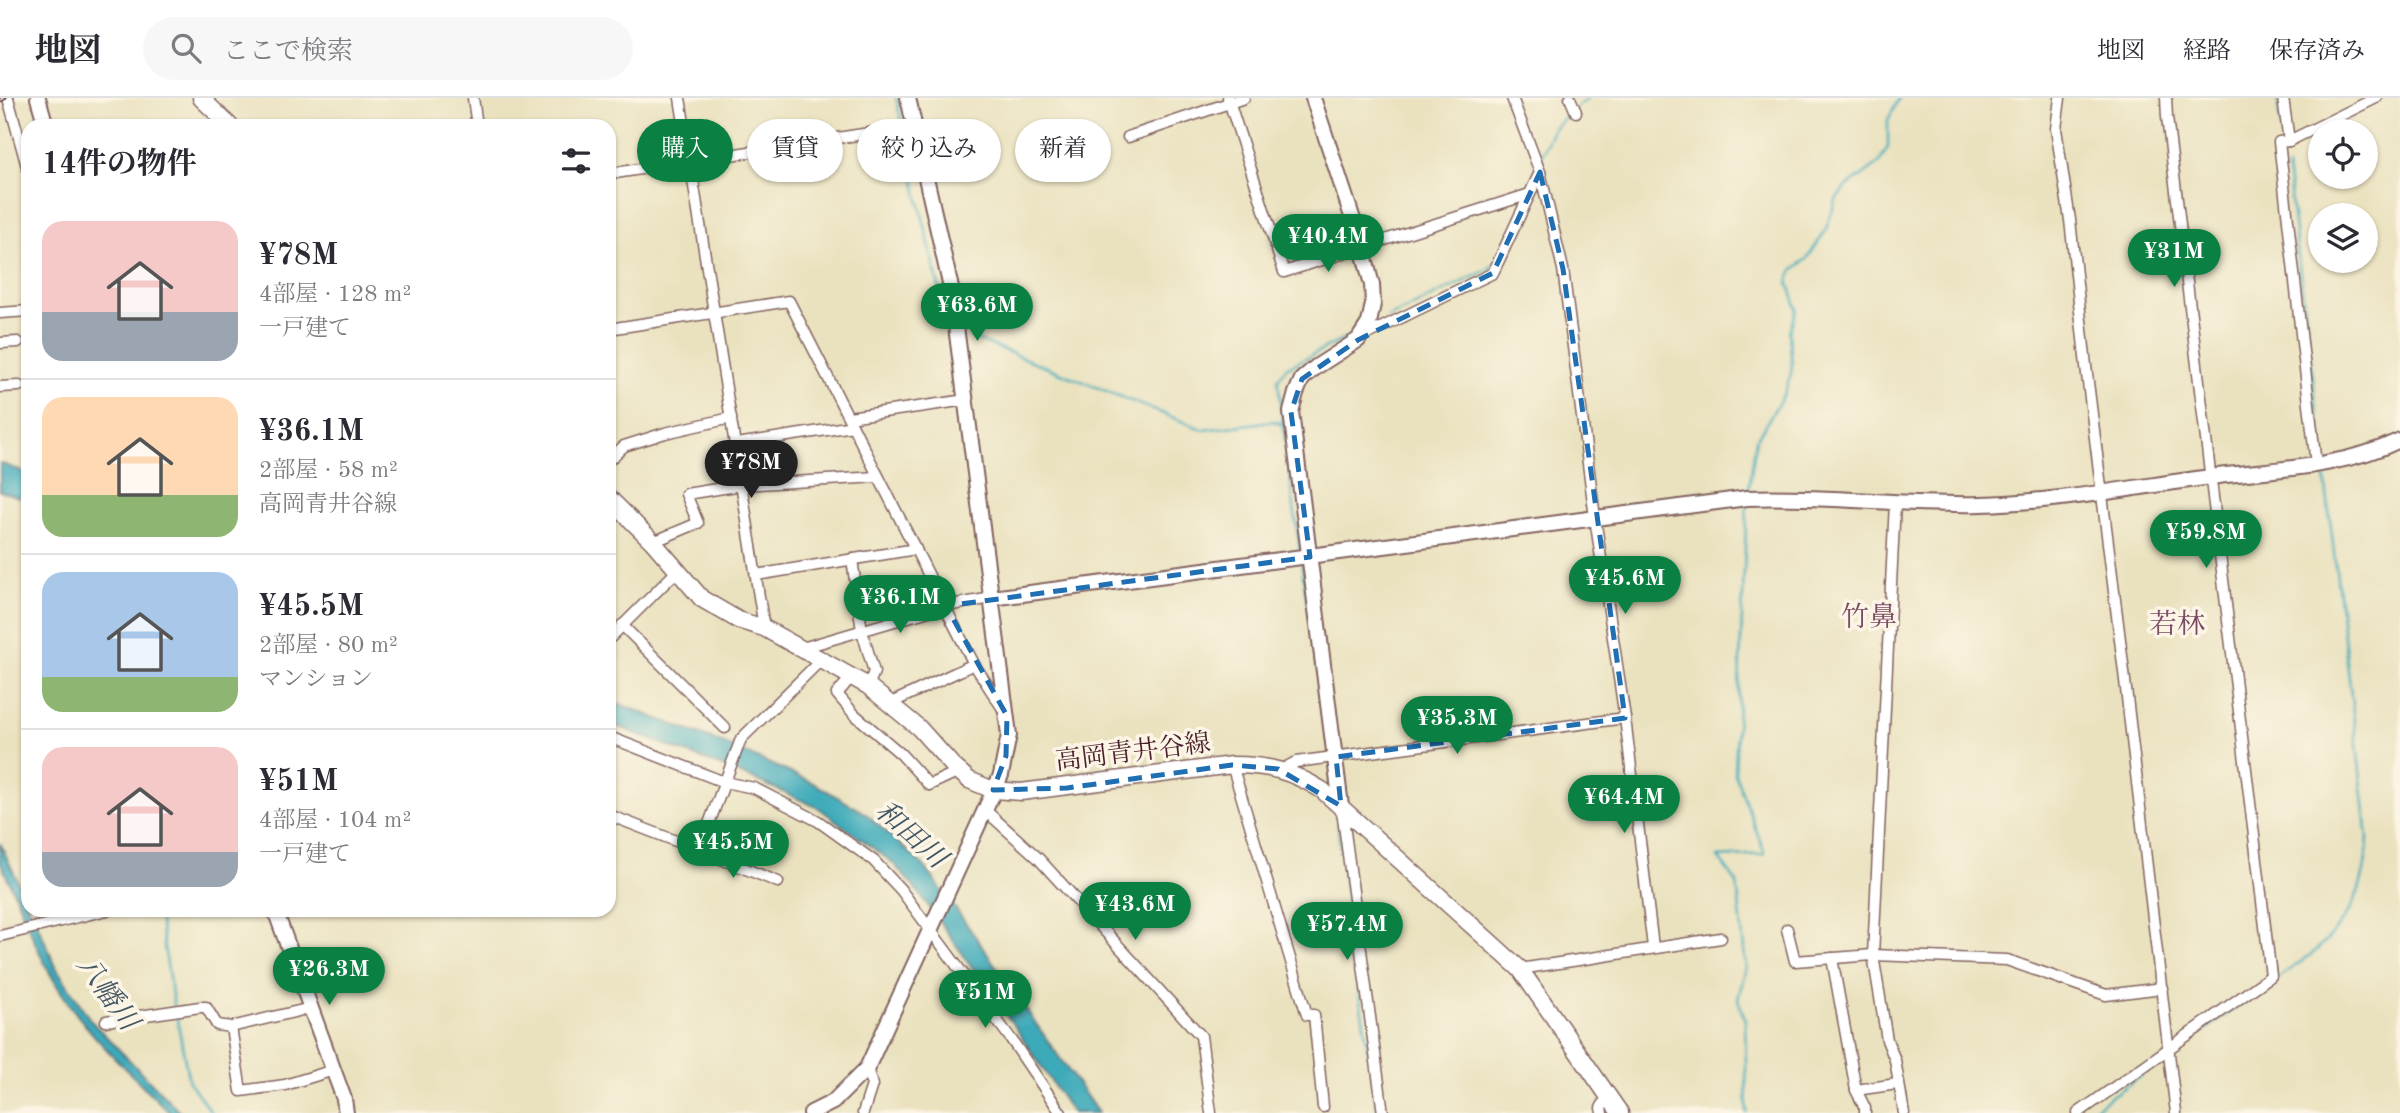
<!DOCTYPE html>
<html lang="ja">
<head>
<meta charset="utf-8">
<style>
	body { margin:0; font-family:"Old Standard TT","Noto Serif JP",serif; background:#f7f7f7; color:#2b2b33; height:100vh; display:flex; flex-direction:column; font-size:26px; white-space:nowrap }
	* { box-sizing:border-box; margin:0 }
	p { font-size:23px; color:#7c7c81 }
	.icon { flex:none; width:38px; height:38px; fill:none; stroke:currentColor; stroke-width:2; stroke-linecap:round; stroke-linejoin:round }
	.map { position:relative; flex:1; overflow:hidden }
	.drawer { position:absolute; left:21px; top:21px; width:595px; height:798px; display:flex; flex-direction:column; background:#fff; border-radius:21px; box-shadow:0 2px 5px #0004 }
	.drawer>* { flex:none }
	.hud { position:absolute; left:637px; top:21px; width:665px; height:63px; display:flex; gap:14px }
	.fabs { position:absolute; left:2308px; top:21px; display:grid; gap:14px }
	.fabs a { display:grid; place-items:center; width:70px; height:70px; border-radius:50%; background:#fff; box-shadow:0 2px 5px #0004; font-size:35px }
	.price { position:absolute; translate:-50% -60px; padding:0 16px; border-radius:24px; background:#0b8043; color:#fff; font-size:23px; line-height:46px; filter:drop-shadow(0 2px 4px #0008) }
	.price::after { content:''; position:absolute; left:50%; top:42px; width:21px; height:16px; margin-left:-10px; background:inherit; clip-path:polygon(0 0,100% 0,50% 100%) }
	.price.on { background:#222; color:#fff }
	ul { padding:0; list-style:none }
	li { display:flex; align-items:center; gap:21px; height:175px; padding:0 21px }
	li+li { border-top:2px solid #e1e1e2 }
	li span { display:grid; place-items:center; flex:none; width:196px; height:140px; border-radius:21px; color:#555 }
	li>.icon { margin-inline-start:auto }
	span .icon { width:84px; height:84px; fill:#fffc; stroke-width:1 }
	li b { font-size:30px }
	h2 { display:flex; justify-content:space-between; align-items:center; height:84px; padding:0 21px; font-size:30px }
	.pill { padding:0 24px; border-radius:32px; background:#fff; box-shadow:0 2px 5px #0004; font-size:24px; line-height:63px }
	.pill.on { background:#0b8043; color:#fff }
	header { display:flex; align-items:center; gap:42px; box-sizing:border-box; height:98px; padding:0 35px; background:#fff; border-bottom:2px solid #e1e1e2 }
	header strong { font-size:33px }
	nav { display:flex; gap:38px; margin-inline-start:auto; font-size:24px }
	.search { width:490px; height:63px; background:#f7f7f7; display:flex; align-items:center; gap:18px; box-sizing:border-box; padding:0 24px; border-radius:38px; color:#7c7c81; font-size:26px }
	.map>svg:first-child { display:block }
	.water { fill:#3caaba; stroke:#436472; stroke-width:2 }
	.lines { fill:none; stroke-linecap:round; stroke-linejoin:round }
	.stream { stroke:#3caaba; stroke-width:2.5 }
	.street-casing { stroke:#82635f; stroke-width:13 }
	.secondary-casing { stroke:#82635f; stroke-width:18 }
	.primary-casing { stroke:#82635f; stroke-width:19 }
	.street { stroke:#fff; stroke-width:10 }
	.secondary { stroke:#fff; stroke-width:14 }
	.primary { stroke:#fff; stroke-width:16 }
	.rail-casing { stroke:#4a1f2b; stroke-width:5 }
	.rail { stroke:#fcf5e5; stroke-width:2.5; stroke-dasharray:8; stroke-linecap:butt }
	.marked { fill:none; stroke:#1f6fb2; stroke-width:5; stroke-dasharray:14 9; stroke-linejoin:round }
	.labels { text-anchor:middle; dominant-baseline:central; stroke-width:7; stroke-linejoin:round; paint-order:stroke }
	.street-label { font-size:26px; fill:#4a1f2b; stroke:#fcf5e5 }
	.neighbourhood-label { font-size:28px; fill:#794b65; stroke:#fcf5e5 }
	.water-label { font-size:28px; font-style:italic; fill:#445764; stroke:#fcf5e5 }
</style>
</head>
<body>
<header>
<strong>地図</strong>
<div class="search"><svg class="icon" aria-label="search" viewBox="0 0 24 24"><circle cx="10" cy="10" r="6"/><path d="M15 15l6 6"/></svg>ここで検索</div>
<nav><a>地図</a><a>経路</a><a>保存済み</a></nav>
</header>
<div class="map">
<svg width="2400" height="1015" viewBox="0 0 2400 1015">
	<rect width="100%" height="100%" fill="#fcf5e5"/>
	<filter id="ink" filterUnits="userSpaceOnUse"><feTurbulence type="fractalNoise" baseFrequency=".0143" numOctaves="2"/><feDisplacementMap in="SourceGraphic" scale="14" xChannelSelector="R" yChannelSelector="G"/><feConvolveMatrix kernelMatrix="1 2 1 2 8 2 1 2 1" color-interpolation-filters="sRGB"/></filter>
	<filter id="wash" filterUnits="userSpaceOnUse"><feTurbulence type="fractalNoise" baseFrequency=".00686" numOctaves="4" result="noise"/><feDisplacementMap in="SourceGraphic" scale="28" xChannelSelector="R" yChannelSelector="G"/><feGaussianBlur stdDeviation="1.57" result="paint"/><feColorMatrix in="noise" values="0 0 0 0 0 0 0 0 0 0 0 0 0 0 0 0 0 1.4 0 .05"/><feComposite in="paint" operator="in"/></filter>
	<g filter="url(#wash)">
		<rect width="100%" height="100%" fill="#eae2bf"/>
		<g class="water">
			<path d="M0,365L28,376V402L0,393Z"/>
			<path d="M609,602L732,649L813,685L865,715L924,768L963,821L1098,1015H1072L1017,932L919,795L893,765L819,710L751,680L609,625Z"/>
			<path d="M0,745L28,806V812H31L57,871L91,923L181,1015H170L166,1011C125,970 79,929 51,877C31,841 18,800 0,764Z"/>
		</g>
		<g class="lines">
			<g class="stream">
				<path d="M896,0L902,27"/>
				<path d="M2277,0L2283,42"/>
				<path d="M1577,9L1588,0"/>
				<path d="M903,33L944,211L943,214"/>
				<path d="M1540,62L1553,31L1572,13"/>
				<path d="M2287,69L2323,361"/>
				<path d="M1388,220L1489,171L1492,167"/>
				<path d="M971,239L1204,332L1274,323L1283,327L1300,454"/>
				<path d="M1283,327L1278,281L1286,270L1344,241"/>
				<path d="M1748,396L1756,342L1784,296L1791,276L1792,266L1789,234L1797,211L1788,184L1793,172L1807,161L1825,134L1836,102L1845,90L1879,65L1888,49V22L1899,0"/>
				<path d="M1301,464L1317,571"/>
				<path d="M1336,713L1357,882L1378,1015"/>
				<path d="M1718,759L1765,756L1735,676L1747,406"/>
				<path d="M1718,759L1737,785L1746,870L1738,901L1745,922L1747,1015"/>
				<path d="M158,812L174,909"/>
				<path d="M176,915L189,984L212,1015"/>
				<path d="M2173,955L2312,856C2350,822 2366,791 2368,740L2324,371"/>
				<path d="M2087,1015L2165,961"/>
			</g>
		</g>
	</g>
	<g filter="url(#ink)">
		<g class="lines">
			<defs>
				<g id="street">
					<path d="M8,0L28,72"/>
					<path d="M473,0L477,28"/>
					<path d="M680,0L764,530"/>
					<path d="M1228,0L1284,174L1530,96"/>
					<path d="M1512,0L1540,74L1563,171L1595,420L1625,620L1653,849"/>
					<path d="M1570,0L1576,14"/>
					<path d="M2060,0L2056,31L2070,122L2086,268L2124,574L2176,1015"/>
					<path d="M2283,0L2289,43L2279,44L2316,367"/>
					<path d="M1128,39L1244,0"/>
					<path d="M2289,43L2376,0"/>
					<path d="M609,76L914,28"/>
					<path d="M0,215L28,213"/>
					<path d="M609,231L789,203L974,566L1005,614"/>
					<path d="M1358,241L1493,175L1540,74"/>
					<path d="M0,245L18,244"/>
					<path d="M0,289L19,288"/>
					<path d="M849,319L966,302"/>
					<path d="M736,346L853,328"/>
					<path d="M609,362L624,348L665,335L731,320"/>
					<path d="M1895,404L1873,857L1887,942L1895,962L1904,1015"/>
					<path d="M653,444L698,425L686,396L742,387L878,379"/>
					<path d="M852,461L862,533L874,574L868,588"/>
					<path d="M756,477L916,451"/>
					<path d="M622,527L725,630"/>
					<path d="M609,541L677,473"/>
					<path d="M802,550L946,508L992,500"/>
					<path d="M852,578L837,596L854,616L901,656L929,687L959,673"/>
					<path d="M891,605L974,566"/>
					<path d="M609,639L724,684L754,690L818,723L874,763L901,792L1011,941L1061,1015"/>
					<path d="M1232,667L1307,917H1314L1323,1009"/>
					<path d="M1281,672L1296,664L1625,620"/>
					<path d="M985,712L1038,760L1201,938L1211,1015"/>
					<path d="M1342,712L1383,1015"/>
					<path d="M609,717L699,752L741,641L822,561"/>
					<path d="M699,752L778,784"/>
					<path d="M1787,831L1795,863L1873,857L2007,862L2106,897L2162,890"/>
					<path d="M0,838L107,812"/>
					<path d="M1832,860L1856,992L1865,1010V1015"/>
					<path d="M1520,871L1721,840"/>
					<path d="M311,910L231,929L241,993L285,987L334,972"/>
					<path d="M106,923L200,909H206L217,927L231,929"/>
					<path d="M1856,992L1897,986"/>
					<path d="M863,1015L872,987L867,970"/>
					<path d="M1602,1015L1601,1010L1608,998"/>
					<path d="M2078,1015L2271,878L2167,19L2166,0"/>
				</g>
				<g id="secondary">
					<path d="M38,0L46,28"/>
					<path d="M1313,0L1362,149L1372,187L1373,206L1369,225L1358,242L1316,269L1302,281L1296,295L1291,314L1341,708"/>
					<path d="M992,500L1747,400C1825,397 1903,408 1981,406C2060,404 2140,388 2218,378C2280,371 2344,369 2400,342"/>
					<path d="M275,812L344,1001L346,1015"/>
					<path d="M811,1015L833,1004L867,970L1001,677L1009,637L951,190L908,0"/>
				</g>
				<g id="primary">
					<path d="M201,0L230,28"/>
					<path d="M609,400L653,444L702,501L738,522L764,530L868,588L919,630L953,668L969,682L993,692L1021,694L1232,667C1269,667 1291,673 1322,692L1520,871L1620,1015"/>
				</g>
			</defs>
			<use href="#street" class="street-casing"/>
			<use href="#secondary" class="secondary-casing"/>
			<use href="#primary" class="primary-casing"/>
			<use href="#street" class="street"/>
			<use href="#secondary" class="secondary"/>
			<use href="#primary" class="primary"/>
			<defs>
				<path id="rail" d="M0,2L4,0"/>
			</defs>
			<use href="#rail" class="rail-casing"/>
			<use href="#rail" class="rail"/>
		</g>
	</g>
	<path class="marked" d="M1540,74L1563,171L1625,620L1336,659L1341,708L1278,671L1232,667L1067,690L993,692L1006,658L1007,618L946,508L1310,459L1291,314L1302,281L1358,242L1493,175Z"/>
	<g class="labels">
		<g class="street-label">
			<text transform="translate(1133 655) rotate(-7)">高岡青井谷線</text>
		</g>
		<g class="neighbourhood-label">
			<text x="1869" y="521">竹鼻</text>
			<text x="2177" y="528">若林</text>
		</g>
		<g class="water-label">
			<text transform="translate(910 738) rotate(42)">和田川</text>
			<text transform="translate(106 896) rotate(54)">八幡川</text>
		</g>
	</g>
</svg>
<div class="fabs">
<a><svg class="icon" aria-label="locate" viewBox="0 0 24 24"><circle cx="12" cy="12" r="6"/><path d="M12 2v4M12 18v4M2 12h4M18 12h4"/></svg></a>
<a><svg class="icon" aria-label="layers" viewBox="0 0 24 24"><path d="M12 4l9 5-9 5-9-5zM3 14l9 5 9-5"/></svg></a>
</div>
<b class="price" style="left:1328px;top:176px">¥40.4M</b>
<b class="price" style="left:2174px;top:191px">¥31M</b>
<b class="price" style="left:977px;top:245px">¥63.6M</b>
<b class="price on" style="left:751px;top:402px">¥78M</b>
<b class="price" style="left:2206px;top:472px">¥59.8M</b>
<b class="price" style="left:1625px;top:518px">¥45.6M</b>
<b class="price" style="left:900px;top:537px">¥36.1M</b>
<b class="price" style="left:1457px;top:658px">¥35.3M</b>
<b class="price" style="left:1624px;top:737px">¥64.4M</b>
<b class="price" style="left:733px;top:782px">¥45.5M</b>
<b class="price" style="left:1135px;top:844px">¥43.6M</b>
<b class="price" style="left:1347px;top:864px">¥57.4M</b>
<b class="price" style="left:329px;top:909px">¥26.3M</b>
<b class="price" style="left:985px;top:932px">¥51M</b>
<div class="hud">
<a class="pill on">購入</a>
<a class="pill">賃貸</a>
<a class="pill">絞り込み</a>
<a class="pill">新着</a>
</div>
<section class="drawer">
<h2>14件の物件<svg class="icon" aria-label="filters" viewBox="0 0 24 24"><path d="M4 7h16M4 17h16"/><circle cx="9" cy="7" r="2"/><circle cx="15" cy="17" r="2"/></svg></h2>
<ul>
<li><span style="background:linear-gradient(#f6c9c9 65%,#9aa5b1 0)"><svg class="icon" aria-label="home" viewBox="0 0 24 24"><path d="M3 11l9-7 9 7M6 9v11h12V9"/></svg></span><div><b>¥78M</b><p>4部屋 · 128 m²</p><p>一戸建て</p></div></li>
<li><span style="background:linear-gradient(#ffd9b3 70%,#8fb573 0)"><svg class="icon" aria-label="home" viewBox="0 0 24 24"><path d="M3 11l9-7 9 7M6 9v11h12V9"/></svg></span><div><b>¥36.1M</b><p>2部屋 · 58 m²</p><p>高岡青井谷線</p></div></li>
<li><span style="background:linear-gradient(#a9c7e8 75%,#8fb573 0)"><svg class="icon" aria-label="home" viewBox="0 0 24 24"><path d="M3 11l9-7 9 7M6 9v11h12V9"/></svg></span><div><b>¥45.5M</b><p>2部屋 · 80 m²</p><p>マンション</p></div></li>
<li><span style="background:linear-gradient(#f6c9c9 75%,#9aa5b1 0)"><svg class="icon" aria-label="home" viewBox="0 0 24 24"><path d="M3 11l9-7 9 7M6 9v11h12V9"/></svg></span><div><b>¥51M</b><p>4部屋 · 104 m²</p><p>一戸建て</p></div></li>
</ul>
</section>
</div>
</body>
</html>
